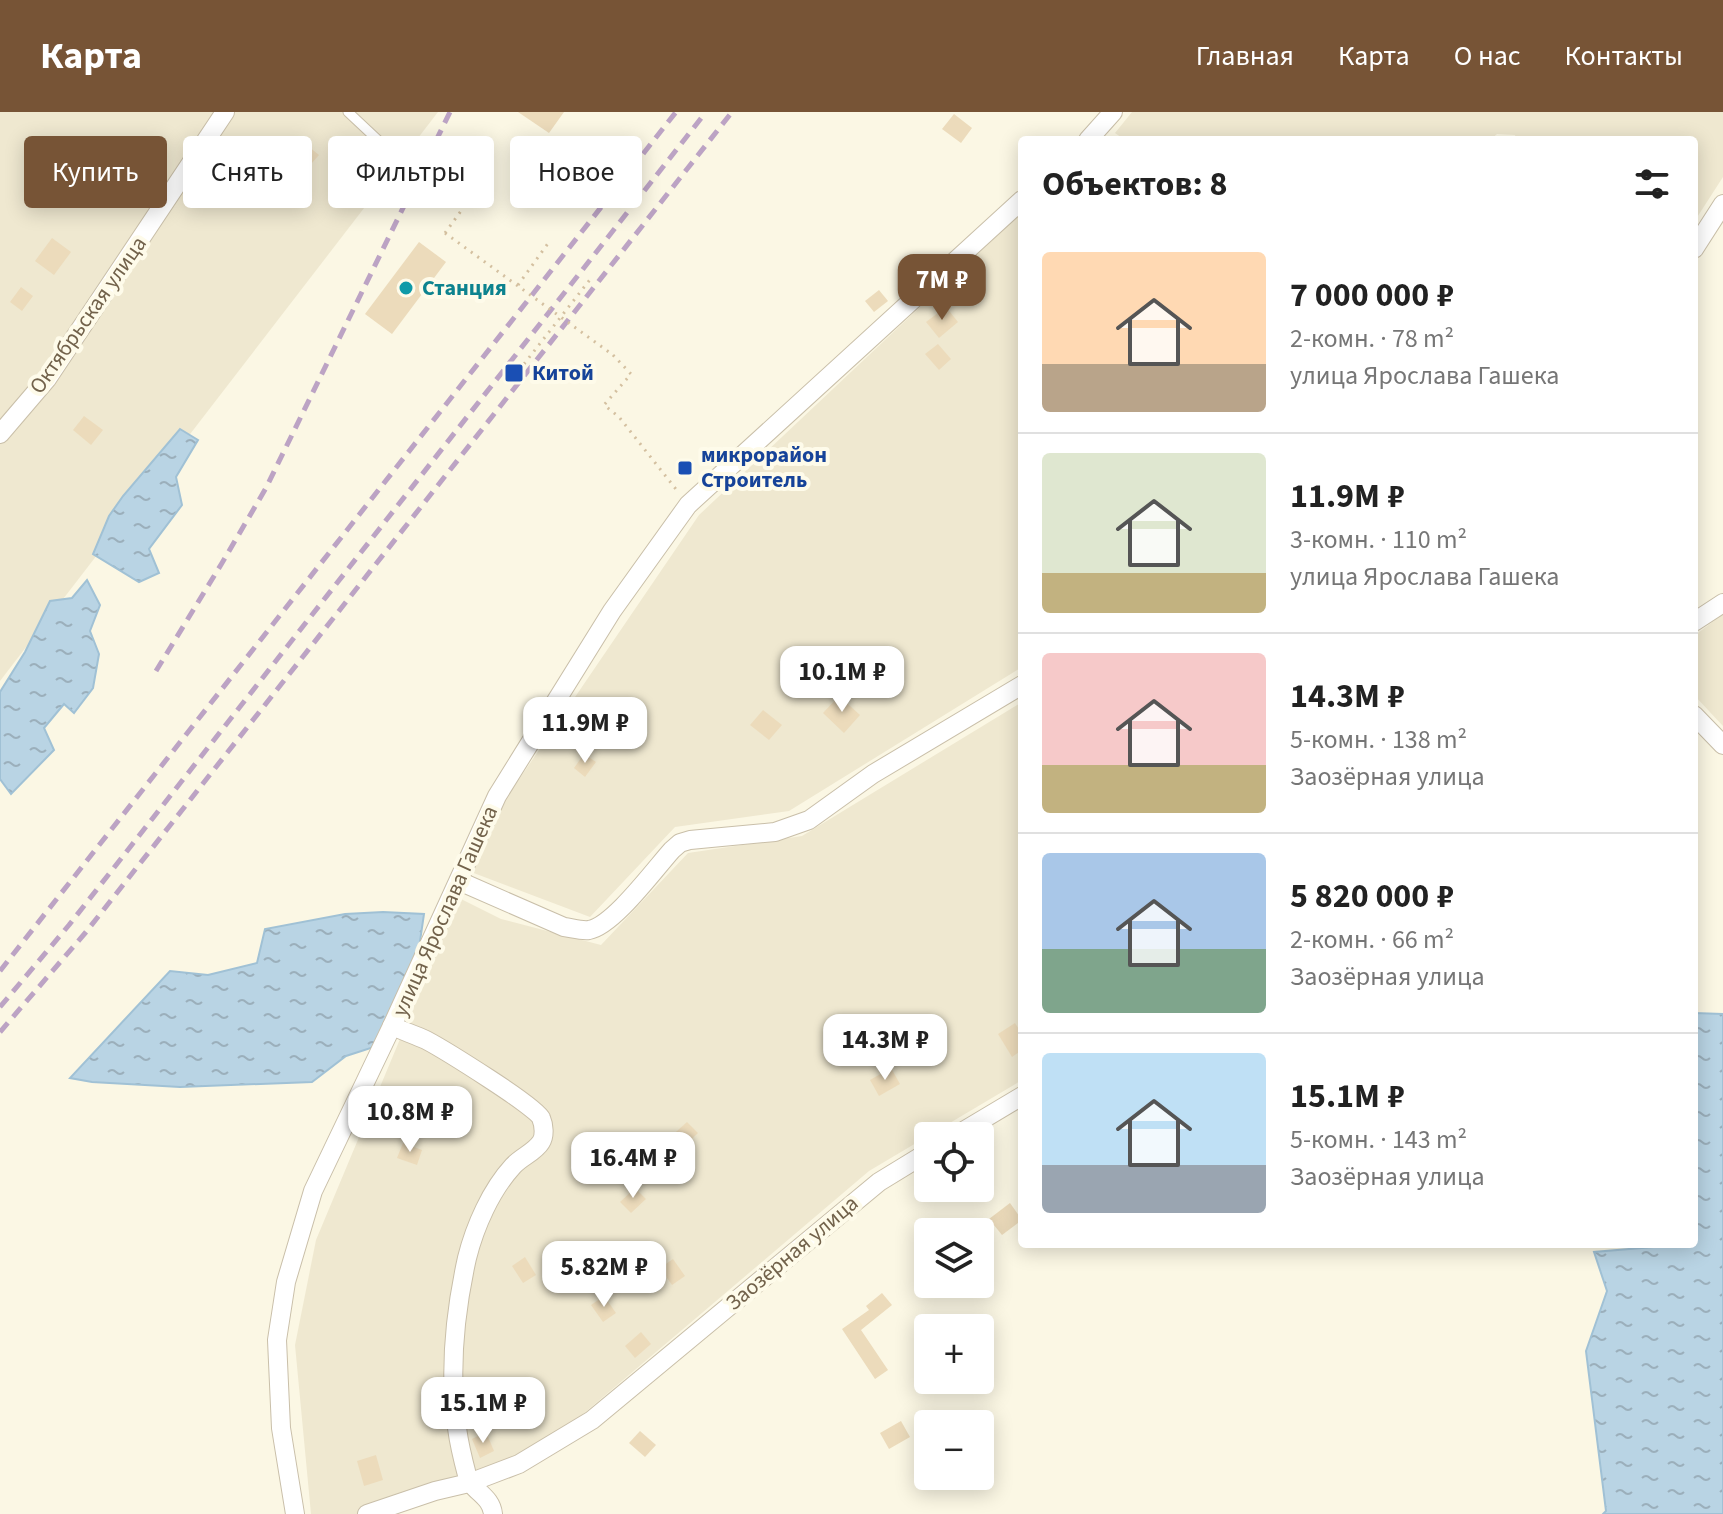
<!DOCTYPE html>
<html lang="ru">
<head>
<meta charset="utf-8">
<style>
	body { margin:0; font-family:"Source Sans 3",sans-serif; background:#f2f2f2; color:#222; height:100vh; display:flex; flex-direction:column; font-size:30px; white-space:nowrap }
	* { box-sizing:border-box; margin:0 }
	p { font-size:26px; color:#767676 }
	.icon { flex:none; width:44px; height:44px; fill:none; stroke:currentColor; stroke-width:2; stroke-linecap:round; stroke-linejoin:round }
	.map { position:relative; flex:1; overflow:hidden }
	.sheet { position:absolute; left:1018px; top:24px; width:680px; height:1112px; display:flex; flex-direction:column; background:#fff; border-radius:8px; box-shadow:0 4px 20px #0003 }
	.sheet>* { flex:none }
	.guide { position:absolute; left:24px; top:24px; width:760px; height:72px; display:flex; gap:16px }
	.fabs { position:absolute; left:914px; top:1010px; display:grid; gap:16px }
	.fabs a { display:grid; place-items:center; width:80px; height:80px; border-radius:8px; background:#fff; box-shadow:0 4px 20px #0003; font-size:40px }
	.price { position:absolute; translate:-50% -68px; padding:0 18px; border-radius:16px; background:#fff; color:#222; font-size:26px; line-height:52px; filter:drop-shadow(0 2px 4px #0008) }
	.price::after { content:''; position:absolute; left:50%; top:48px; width:24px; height:18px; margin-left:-12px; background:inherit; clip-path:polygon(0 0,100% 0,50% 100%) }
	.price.selected { background:#775436; color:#fff }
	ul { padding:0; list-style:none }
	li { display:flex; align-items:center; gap:24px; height:200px; padding:0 24px }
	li+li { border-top:2px solid #e0e0e0 }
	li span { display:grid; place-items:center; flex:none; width:224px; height:160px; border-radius:8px; color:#555 }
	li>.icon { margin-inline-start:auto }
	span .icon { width:96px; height:96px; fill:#fffc; stroke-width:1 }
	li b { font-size:34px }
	h2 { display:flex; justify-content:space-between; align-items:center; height:96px; padding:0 24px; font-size:34px }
	.pill { padding:0 28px; border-radius:8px; background:#fff; box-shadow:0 4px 20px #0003; font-size:28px; line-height:72px }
	.pill.selected { background:#775436; color:#fff }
	header { display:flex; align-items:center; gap:48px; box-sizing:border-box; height:112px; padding:0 40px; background:#775436; color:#fff }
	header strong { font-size:38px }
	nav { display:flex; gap:44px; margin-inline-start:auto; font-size:28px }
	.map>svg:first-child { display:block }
	.residential { fill:#efe8d0 }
	.water { fill:url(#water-ripples); stroke:#a0c1d5; stroke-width:2 }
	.building { fill:#ecdbbb }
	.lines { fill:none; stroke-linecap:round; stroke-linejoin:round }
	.lane-casing { stroke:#c9bfa9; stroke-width:11 }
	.street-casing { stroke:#c9bfa9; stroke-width:20 }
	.path { stroke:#d4c0a0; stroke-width:3; stroke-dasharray:2 6; stroke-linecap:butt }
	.lane { stroke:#fff; stroke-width:9 }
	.street { stroke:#fff; stroke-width:18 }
	.rail { stroke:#bca3c4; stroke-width:5; stroke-dasharray:12 8; stroke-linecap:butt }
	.path-bridge { stroke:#d4c0a0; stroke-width:3; stroke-dasharray:2 6; stroke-linecap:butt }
	.culture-dot { fill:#0f9aa8; stroke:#fefbea; stroke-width:3 }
	.transit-dot { fill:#1a4fb4; stroke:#fefbea; stroke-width:3 }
	.labels { text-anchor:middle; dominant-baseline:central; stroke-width:8; stroke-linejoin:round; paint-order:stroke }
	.culture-label { font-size:22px; font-weight:bold; fill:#0d838f; stroke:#fefbea; text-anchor:start }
	.street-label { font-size:22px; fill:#72624b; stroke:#fefbea }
	.transit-label { font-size:22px; font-weight:bold; fill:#164399; stroke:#fefbea; text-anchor:start }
</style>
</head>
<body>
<header>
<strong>Карта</strong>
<nav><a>Главная</a><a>Карта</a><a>О нас</a><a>Контакты</a></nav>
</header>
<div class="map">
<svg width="1723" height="1402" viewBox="0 0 1723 1402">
	<defs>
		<pattern id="water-ripples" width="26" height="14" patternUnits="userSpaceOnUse" patternTransform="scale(2)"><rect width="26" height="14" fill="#b9d4e4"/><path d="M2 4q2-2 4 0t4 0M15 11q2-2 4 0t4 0" fill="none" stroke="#9bafbb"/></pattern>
	</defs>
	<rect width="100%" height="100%" fill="#fbf7e4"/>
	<g class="residential">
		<path d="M0,0H438L0,569Z"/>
		<path d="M1132,0H1723V65L1694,110V28H1516L1515,23L1497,22L1490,28H1125L1115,21Z"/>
		<path d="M1022,99V555L789,699L675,715L590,805L471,760L507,685L699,403Z"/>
		<path d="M1723,502V614L1694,583V524Z"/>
		<path d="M1022,590V968L869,1059L529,1348L369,1402H311L295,1233L316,1128L459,786L501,807L601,833L688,741L802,724Z"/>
	</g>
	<g class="water">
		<path d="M180,317L198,328L176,365L182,393L149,437L159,461L139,470L93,442L109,404L123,384Z"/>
		<path d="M87,468L100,493L90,519L99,542L93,576L74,601L64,592L44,616L54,638L11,682L0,667V580L25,540L50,489L72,486Z"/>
		<path d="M383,800L424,802L418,843L374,935L346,944L312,970L180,975L92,970L70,966L170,859L208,863L257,851L265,817L345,802Z"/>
		<path d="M1694,901L1723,902V1402H1603L1606,1399L1586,1239L1607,1179L1594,1140L1653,1135L1654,1132H1694Z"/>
	</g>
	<g class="building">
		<path d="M518,0H564L549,21Z"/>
		<path d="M954,2L972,16L961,31L942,17Z"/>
		<path d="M128,24L145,40L133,54L115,38Z"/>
		<path d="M308,34L319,43L304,60L293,50Z"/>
		<path d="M233,44L258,60L245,80L221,64Z"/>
		<path d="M95,66L114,80L103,95L84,81Z"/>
		<path d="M52,126L71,140L54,163L35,149Z"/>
		<path d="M419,130L446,150L392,222L365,202Z"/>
		<path d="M21,175L33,184L22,199L10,190Z"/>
		<path d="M879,178L888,189L874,200L865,189Z"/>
		<path d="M946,195L958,210L939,226L926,210Z"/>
		<path d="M938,232L951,247L939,258L925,242Z"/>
		<path d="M84,304L103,318L91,333L73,318Z"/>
		<path d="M839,584L860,603L844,621L823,601Z"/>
		<path d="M600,591L617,602L608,616L591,604Z"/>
		<path d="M763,598L782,613L769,628L750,613Z"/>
		<path d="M584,642L596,650L585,665L574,656Z"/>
		<path d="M1015,911L1022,922V938L1012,945L998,922Z"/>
		<path d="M891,956L900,972L879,984L870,968Z"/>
		<path d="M687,1010L698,1021L678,1040L667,1028Z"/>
		<path d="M403,1031L422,1038L417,1053L397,1046Z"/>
		<path d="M635,1076L646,1087L631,1101L620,1090Z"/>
		<path d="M1010,1091L1022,1108L1002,1123L989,1107Z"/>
		<path d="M525,1145L536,1163L523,1171L512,1154Z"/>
		<path d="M673,1147L685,1164L672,1173L660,1156Z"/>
		<path d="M882,1181L892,1193L861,1218L888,1258L875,1267L842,1217L869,1198L866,1194Z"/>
		<path d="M604,1184L616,1201L603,1210L591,1193Z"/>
		<path d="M641,1220L651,1232L635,1246L625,1234Z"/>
		<path d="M488,1280L499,1298L486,1306L475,1289Z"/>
		<path d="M901,1309L910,1325L889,1337L880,1321Z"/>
		<path d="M640,1319L656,1333L645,1345L629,1331Z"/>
		<path d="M486,1320L494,1339L480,1346L472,1327Z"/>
		<path d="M376,1343L383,1368L364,1374L357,1349Z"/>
	</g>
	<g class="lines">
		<defs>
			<path id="lane" d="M348,0L396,45"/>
			<g id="street">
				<path d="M1088,28L1113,0"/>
				<path d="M1694,137L1723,92"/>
				<path d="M0,322L47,267L225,0"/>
				<path d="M1694,510L1723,491"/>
				<path d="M1694,603L1723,633"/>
				<path d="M459,769L564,815C572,816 581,819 589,818C613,814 654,758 672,738L680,731L690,728L775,720L809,708L873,662L1022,573"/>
				<path d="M392,914C403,919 415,923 426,928C443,937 537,995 541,1006C544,1013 545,1024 541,1030C535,1040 521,1045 513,1054C491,1078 475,1114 467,1146C455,1200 449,1260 457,1316C459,1331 463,1348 467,1363C472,1380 491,1383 493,1402"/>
				<path d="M955,1024L1022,984"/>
				<path d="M295,1402L281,1316L277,1228L286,1170L313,1079L392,914L497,684L612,499L688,393L1022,88"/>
				<path d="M367,1402L435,1379L469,1371L519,1352L592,1308L879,1070L928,1040"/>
			</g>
		</defs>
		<use href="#lane" class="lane-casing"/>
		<use href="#street" class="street-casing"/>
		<g class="path">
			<path d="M445,121L482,70"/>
			<path d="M518,173L549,130"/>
			<path d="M613,243L631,262L604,293L619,305L679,381"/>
			<path d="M524,252L592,165"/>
		</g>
		<use href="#lane" class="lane"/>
		<use href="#street" class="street"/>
		<g class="rail">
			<path d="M156,559L222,451L266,376L450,0"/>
			<path d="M0,859L676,0"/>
			<path d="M0,895L69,813L706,0"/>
			<path d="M0,920L86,820L732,0"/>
		</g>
		<path class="path-bridge" d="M445,121L613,243"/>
	</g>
	<circle class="culture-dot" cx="406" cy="176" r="8"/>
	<g class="transit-dot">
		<rect x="504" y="251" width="20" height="20" rx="4"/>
		<rect x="677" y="348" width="16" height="16" rx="4"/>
	</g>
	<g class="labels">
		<g class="culture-label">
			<text x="422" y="176">Станция</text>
		</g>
		<g class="street-label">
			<text transform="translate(88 203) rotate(-55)">Октябрьская улица</text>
			<text transform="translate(445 799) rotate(-66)">улица Ярослава Гашека</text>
			<text transform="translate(792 1141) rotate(-40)">Заозёрная улица</text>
		</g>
		<g class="transit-label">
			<text x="532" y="261">Китой</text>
			<text x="701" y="343">микрорайон<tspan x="701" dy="25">Строитель</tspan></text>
		</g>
	</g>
</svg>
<div class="fabs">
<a><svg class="icon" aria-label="locate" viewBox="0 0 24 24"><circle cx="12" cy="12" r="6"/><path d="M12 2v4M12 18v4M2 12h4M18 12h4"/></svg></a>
<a><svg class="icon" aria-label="layers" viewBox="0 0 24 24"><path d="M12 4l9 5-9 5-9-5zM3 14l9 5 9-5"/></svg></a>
<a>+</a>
<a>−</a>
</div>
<b class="price selected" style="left:942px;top:210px">7M ₽</b>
<b class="price" style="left:842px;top:602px">10.1M ₽</b>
<b class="price" style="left:585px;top:653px">11.9M ₽</b>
<b class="price" style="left:885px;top:970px">14.3M ₽</b>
<b class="price" style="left:410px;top:1042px">10.8M ₽</b>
<b class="price" style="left:633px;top:1088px">16.4M ₽</b>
<b class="price" style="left:604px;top:1197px">5.82M ₽</b>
<b class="price" style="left:483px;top:1333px">15.1M ₽</b>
<div class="guide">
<a class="pill selected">Купить</a>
<a class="pill">Снять</a>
<a class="pill">Фильтры</a>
<a class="pill">Новое</a>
</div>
<section class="sheet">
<h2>Объектов: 8<svg class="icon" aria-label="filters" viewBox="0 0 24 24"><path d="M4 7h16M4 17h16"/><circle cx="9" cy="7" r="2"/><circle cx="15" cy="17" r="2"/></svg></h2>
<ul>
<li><span style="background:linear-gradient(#ffd9b3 70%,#b9a48a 0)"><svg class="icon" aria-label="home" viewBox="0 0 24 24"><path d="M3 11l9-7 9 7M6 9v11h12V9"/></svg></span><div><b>7 000 000 ₽</b><p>2-комн. · 78 m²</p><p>улица Ярослава Гашека</p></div></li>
<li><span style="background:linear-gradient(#dfe7d0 75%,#c2b280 0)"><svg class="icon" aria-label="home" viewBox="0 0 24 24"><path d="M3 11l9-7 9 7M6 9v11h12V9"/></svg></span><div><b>11.9M ₽</b><p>3-комн. · 110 m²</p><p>улица Ярослава Гашека</p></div></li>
<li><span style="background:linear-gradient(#f6c9c9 70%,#c2b280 0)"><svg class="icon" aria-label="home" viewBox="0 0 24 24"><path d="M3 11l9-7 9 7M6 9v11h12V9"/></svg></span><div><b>14.3M ₽</b><p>5-комн. · 138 m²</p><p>Заозёрная улица</p></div></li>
<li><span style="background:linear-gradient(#a9c7e8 60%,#7fa58c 0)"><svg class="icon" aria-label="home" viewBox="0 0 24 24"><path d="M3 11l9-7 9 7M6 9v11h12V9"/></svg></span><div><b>5 820 000 ₽</b><p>2-комн. · 66 m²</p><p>Заозёрная улица</p></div></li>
<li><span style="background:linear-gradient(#bfe0f5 70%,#9aa5b1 0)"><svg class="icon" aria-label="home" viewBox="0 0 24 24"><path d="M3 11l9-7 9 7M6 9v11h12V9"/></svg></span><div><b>15.1M ₽</b><p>5-комн. · 143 m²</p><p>Заозёрная улица</p></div></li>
</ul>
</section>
</div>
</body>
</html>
